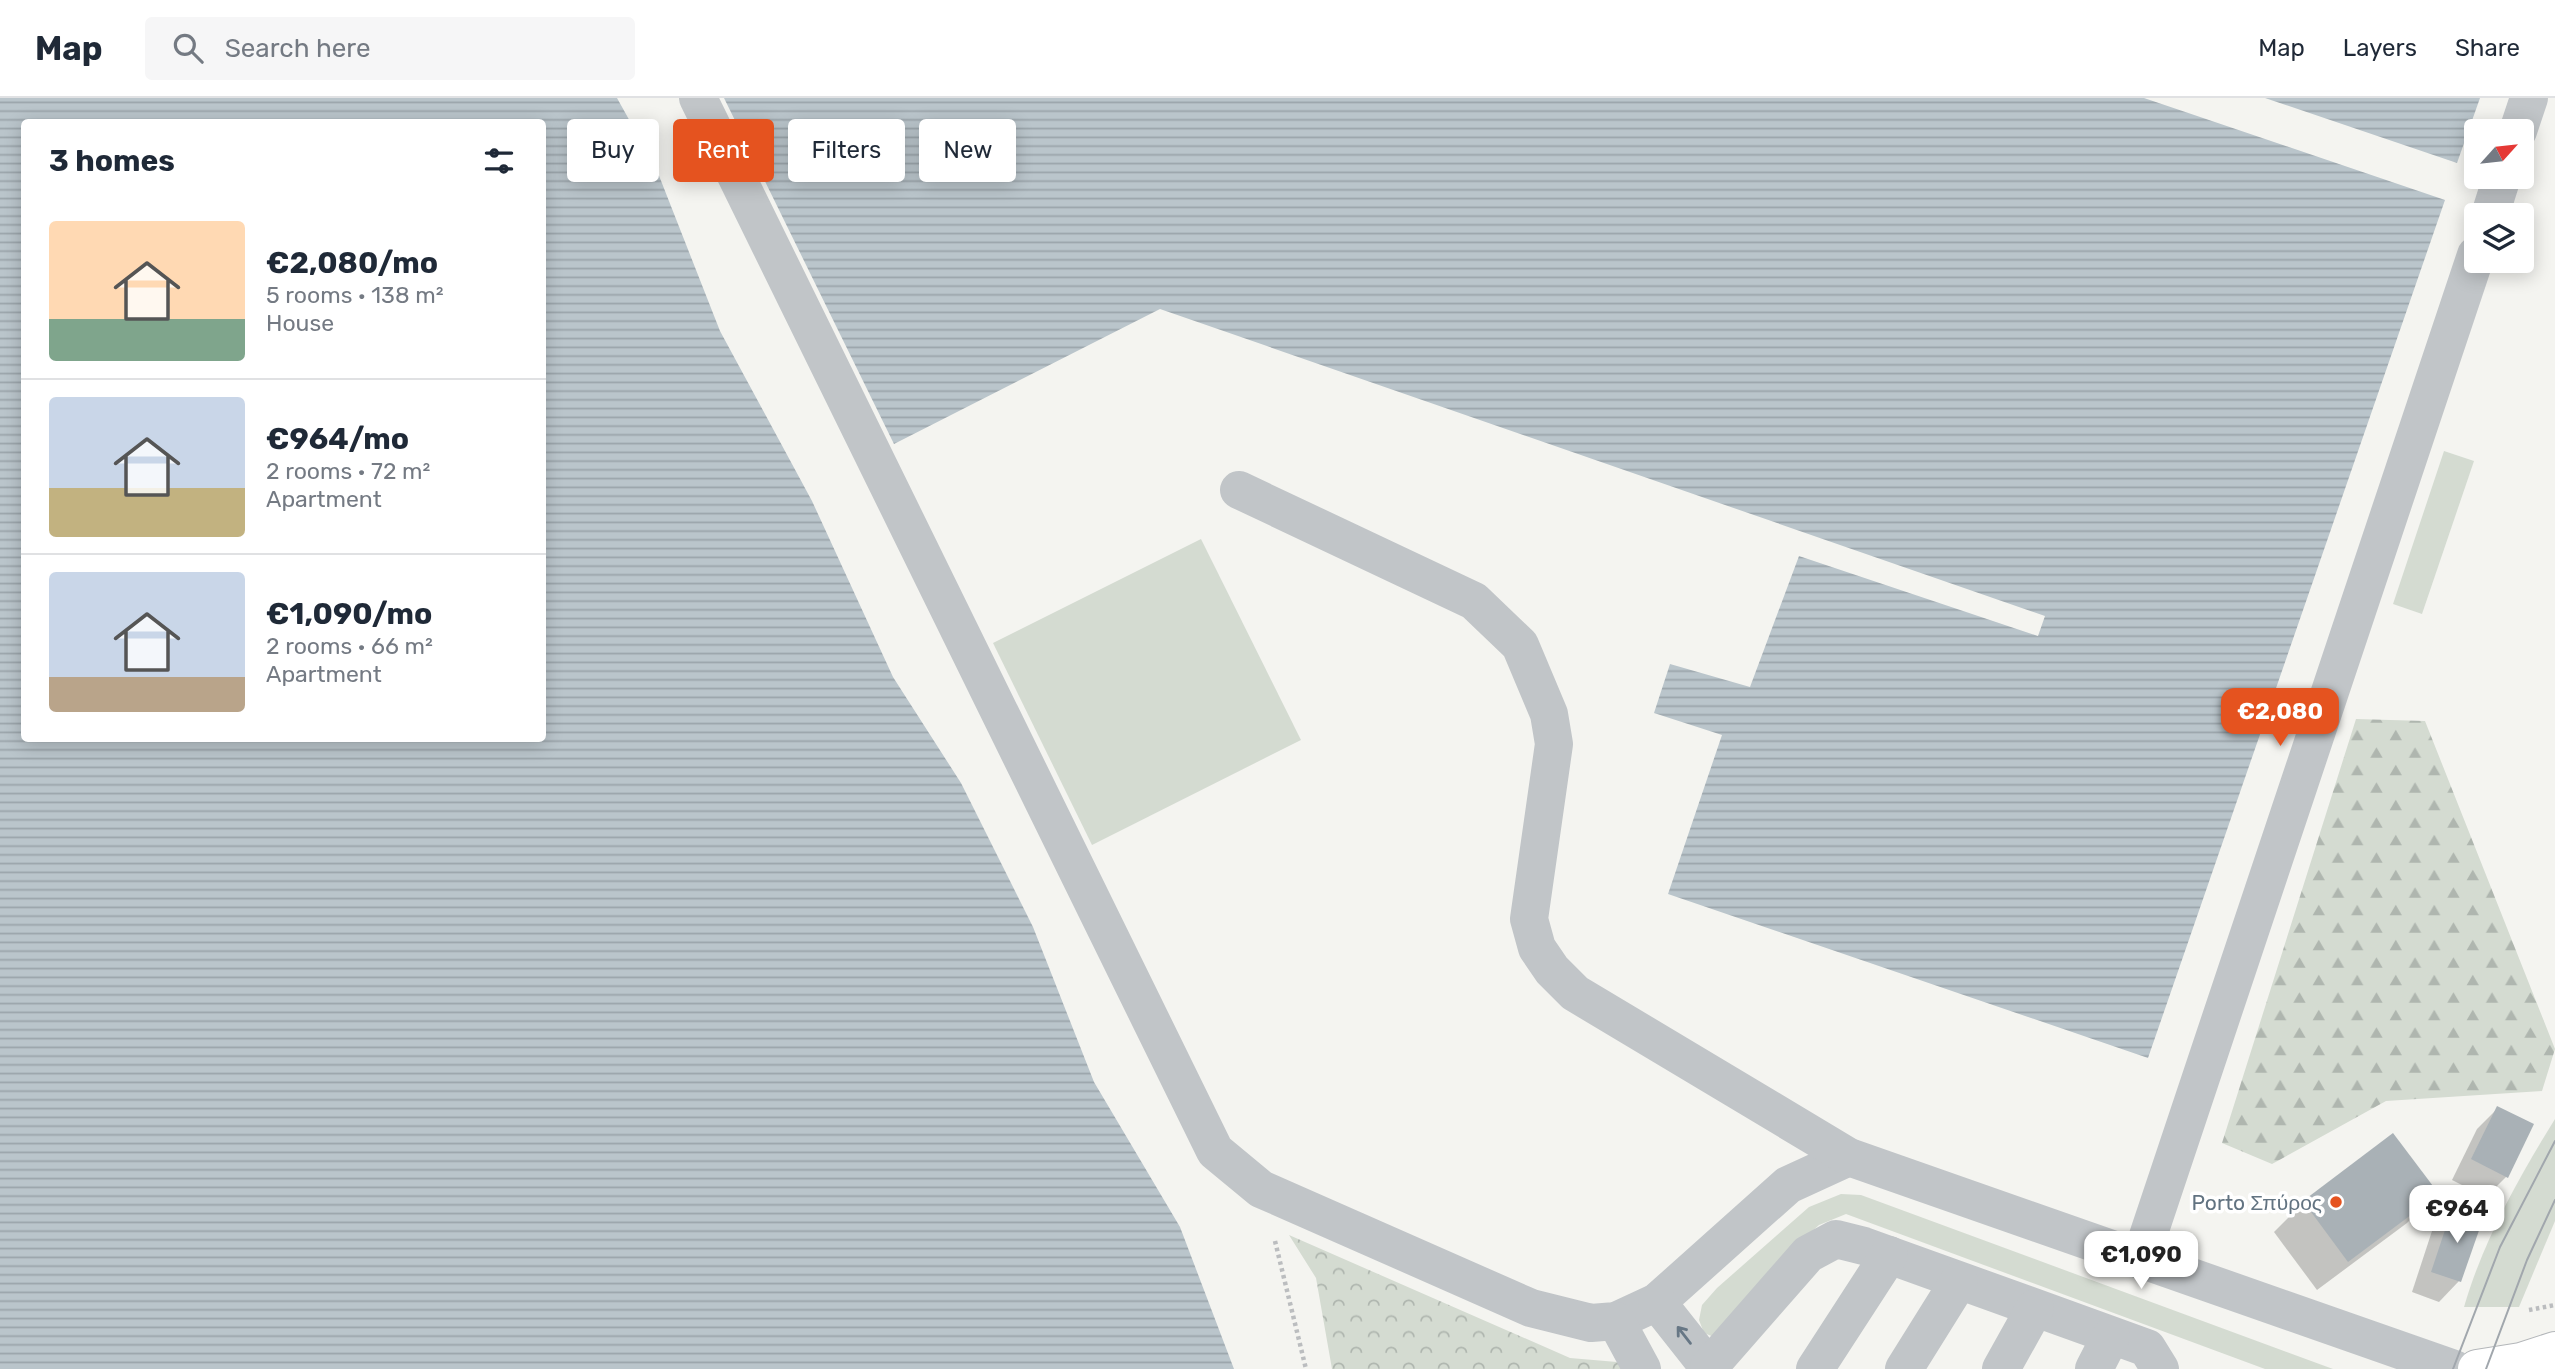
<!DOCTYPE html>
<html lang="en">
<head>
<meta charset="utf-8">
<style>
	body { margin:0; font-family:Rubik,sans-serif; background:#f6f6f7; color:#1f2937; height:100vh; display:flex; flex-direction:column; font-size:26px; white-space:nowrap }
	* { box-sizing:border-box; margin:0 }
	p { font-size:23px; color:#747a83 }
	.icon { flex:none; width:38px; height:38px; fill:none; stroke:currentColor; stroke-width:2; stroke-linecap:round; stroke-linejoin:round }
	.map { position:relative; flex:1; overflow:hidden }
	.details { position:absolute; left:21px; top:21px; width:525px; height:623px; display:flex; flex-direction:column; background:#fff; border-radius:7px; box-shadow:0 4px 18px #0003 }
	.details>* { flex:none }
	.top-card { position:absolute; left:567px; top:21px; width:665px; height:63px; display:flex; gap:14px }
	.needle { width:46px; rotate:63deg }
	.controls { position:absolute; left:2464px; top:21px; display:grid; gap:14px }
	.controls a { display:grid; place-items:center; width:70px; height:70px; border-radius:7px; background:#fff; box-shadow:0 4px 18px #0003; font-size:35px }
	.price { position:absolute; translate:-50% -60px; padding:0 16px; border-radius:14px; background:#fff; color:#222; font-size:23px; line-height:46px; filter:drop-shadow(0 2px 4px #0008) }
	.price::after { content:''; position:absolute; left:50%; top:42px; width:21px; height:16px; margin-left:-10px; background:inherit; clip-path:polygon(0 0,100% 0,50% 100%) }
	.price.active { background:#e5531f; color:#fff }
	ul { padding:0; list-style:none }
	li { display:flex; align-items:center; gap:21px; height:175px; padding:0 28px }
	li+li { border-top:2px solid #e0e1e3 }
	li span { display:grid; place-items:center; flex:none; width:196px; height:140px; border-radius:7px; color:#555 }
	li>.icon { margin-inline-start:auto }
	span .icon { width:84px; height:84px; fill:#fffc; stroke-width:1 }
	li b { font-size:30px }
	h2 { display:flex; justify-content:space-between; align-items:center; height:84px; padding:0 28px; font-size:30px }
	.tag { padding:0 24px; border-radius:7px; background:#fff; box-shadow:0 4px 18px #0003; font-size:24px; line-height:63px }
	.tag.active { background:#e5531f; color:#fff }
	header { display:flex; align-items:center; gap:42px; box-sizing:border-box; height:98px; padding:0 35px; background:#fff; border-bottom:2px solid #e0e1e3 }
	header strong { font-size:33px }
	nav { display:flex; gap:38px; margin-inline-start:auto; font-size:24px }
	.search { width:490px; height:63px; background:#f6f6f7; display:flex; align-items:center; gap:18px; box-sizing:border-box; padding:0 24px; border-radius:7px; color:#747a83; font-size:26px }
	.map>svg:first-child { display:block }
	.grass { fill:#d4dbd1 }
	.forest { fill:url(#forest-firs) }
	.park { fill:url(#park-crowns) }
	.water { fill:url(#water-rules); fill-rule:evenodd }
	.shadow { fill:#0003 }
	.building { fill:#a9b1b6 }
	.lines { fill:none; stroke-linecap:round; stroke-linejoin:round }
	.highway-casing { stroke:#b4b7ba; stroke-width:40 }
	.path { stroke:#bbbdbf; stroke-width:4.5; stroke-dasharray:3.5 3.5; stroke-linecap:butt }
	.minor { stroke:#c1c5c8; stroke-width:38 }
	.highway { stroke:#fff; stroke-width:38 }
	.tram { stroke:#a1a7ad; stroke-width:2 }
	.oneway { stroke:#677785 }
	.poi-dot { fill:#e5531f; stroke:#fff; stroke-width:2.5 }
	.labels { text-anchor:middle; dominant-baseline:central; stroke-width:7; stroke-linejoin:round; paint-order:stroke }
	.poi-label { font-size:21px; fill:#627381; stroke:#fff; text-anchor:end }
</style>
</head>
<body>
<header>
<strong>Map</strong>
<div class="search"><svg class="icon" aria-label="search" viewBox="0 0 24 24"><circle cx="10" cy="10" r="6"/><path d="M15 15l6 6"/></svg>Search here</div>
<nav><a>Map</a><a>Layers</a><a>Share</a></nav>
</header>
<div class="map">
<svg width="2555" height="1271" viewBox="0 0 2555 1271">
	<defs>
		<pattern id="forest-firs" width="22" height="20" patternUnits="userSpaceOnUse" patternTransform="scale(1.75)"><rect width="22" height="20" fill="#d4dbd1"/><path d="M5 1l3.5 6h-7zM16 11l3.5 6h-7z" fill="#afb6af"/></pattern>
		<pattern id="park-crowns" width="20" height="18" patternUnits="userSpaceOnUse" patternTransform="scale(1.75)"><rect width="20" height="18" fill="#d4dbd1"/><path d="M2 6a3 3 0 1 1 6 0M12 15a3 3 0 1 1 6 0" fill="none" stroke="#afb6af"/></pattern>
		<pattern id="water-rules" width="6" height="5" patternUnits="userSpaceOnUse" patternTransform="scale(1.75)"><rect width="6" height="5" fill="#bac5cb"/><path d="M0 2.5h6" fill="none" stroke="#9ba4aa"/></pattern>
	</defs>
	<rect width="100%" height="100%" fill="#f4f4f0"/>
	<g class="grass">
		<path d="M2444,353L2474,363L2422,516L2393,506Z"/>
		<path d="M1201,441L1301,642L1092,747L993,545Z"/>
		<path d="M2555,1021V1123L2519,1209H2464C2483,1143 2519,1079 2555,1021Z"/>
		<path d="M1841,1096L1861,1097L2333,1271H2265L1846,1116L1819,1127L1797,1147L1714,1239L1704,1235L1699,1222L1702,1207L1717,1190L1809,1109Z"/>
	</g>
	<path class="forest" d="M2356,621L2425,623L2555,951L2542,993L2386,1003L2272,1066L2222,1045Z"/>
	<path class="park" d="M1289,1137L1570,1260L1617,1264L1634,1271H1332L1316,1180Z"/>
	<g class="water">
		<path d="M0,0H617L656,70L720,233L812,403L893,579L961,685L1033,829L1094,984L1180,1129L1234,1271H0ZM542,24V640H24V24Z"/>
		<path d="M724,0H2144L2445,102L2148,960L1668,796L1722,637L1654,615L1670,566L1750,589L1799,458L2038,538L2045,518L1160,211L894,346Z"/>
		<path d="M2265,0H2480L2457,65Z"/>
	</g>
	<g class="shadow">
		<path d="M2498,1010L2506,1079L2486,1099L2452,1082L2477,1031Z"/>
		<path d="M2437,1095L2407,1125L2317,1192L2274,1134L2304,1104Z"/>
		<path d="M2453,1113L2459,1183L2439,1204L2412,1194L2432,1133Z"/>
	</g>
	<g class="building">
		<path d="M2497,1008L2534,1026L2508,1080L2471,1061Z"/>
		<path d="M2393,1035L2439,1096L2348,1164L2303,1103Z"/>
		<path d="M2452,1111L2483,1121L2461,1184L2431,1174Z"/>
	</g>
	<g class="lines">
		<defs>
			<path id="highway" d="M2477,1271L2521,1264L2555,1253"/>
		</defs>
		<use href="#highway" class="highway-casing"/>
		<g class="path">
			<path d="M1275,1143L1306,1271"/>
			<path d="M2529,1212L2555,1207"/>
		</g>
		<g class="minor">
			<path d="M698,0L1215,1053L1261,1091L1531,1210L1591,1225L1616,1223L1657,1204L1788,1087L1849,1059"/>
			<path d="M2518,33L2529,0"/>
			<path d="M2490,117L2502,79"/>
			<path d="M1239,392L1474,503L1520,547L1549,616L1554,646L1529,821L1537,850L1552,872L1575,895L1849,1059L2454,1271"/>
			<path d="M2140,1162L2476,157"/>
			<path d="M1657,1204L1710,1271"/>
			<path d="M1616,1223L1642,1271"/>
			<path d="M1709,1269L1808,1156L1836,1141L1864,1148L2147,1250L2160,1271"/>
			<path d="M1815,1271L1889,1157"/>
			<path d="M1904,1271L1959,1183"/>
			<path d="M2001,1271L2035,1210"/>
			<path d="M2094,1271L2111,1238"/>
		</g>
		<use href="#highway" class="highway"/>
		<g class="tram">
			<path d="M2453,1271L2500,1149L2555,1043"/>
			<path d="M2486,1271L2527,1162L2555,1102"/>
		</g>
	</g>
	<defs><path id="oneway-shaft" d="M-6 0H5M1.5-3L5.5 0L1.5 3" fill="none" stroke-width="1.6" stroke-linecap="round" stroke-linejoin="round" transform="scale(1.75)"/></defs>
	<use class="oneway" href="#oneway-shaft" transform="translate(1684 1237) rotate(-128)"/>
	<circle class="poi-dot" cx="2336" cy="1104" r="7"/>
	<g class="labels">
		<g class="poi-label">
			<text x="2322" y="1104">Porto Σπύρος</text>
		</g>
	</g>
</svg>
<div class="controls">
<a><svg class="needle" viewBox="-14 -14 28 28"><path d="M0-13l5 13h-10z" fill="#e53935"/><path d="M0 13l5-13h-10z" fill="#747a83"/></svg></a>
<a><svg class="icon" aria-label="layers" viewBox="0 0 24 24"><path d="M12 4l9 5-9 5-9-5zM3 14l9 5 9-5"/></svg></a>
</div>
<b class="price active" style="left:2280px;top:650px">€2,080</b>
<b class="price" style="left:2457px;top:1147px">€964</b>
<b class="price" style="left:2141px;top:1193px">€1,090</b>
<div class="top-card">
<a class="tag">Buy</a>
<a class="tag active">Rent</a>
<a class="tag">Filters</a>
<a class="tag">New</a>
</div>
<section class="details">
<h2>3 homes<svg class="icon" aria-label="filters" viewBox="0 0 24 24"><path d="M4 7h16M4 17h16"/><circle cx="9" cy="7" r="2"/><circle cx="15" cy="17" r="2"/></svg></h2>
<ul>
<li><span style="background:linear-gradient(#ffd9b3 70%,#7fa58c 0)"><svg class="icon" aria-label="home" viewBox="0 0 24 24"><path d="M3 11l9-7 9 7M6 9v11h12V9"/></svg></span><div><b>€2,080/mo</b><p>5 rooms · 138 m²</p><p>House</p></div></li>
<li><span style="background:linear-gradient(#c9d6e8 65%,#c2b280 0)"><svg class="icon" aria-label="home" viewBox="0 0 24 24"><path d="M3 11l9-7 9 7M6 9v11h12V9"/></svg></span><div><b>€964/mo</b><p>2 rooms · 72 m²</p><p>Apartment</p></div></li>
<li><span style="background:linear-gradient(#c9d6e8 75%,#b9a48a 0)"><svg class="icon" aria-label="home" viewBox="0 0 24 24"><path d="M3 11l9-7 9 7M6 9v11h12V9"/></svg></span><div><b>€1,090/mo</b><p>2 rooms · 66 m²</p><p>Apartment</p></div></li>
</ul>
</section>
</div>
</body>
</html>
